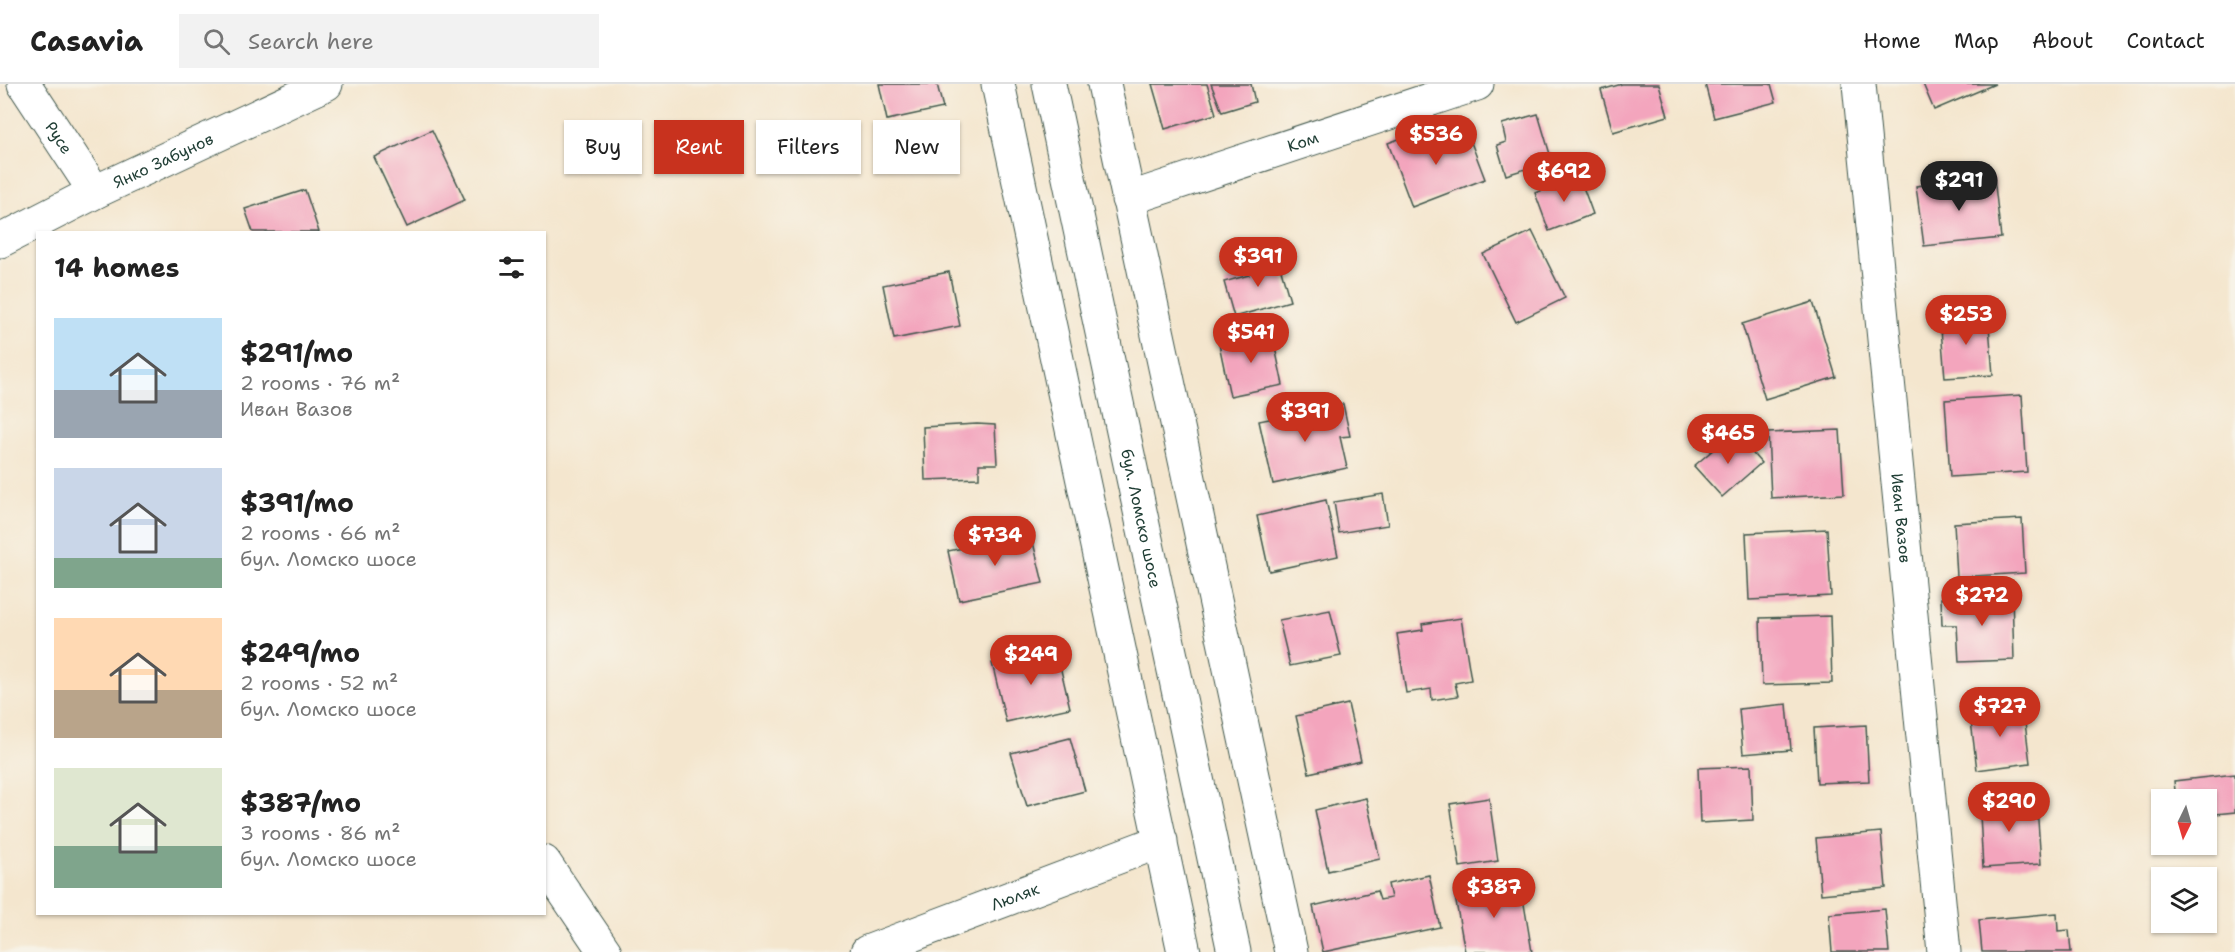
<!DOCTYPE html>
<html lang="en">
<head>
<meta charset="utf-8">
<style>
	body { margin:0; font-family:"Shantell Sans",sans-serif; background:#f2f2f2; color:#222; height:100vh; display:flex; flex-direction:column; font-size:22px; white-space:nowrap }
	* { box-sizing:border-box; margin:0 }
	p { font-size:20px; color:#767676 }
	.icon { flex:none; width:33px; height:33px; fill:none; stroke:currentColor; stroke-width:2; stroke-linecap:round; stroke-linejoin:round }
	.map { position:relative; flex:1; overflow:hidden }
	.panel { position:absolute; left:36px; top:147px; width:510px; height:684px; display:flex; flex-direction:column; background:#fff; border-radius:0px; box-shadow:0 2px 4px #0004 }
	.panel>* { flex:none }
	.hud { position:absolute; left:564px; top:36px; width:570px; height:54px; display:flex; gap:12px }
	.needle { width:39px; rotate:185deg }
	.fabs { position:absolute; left:2151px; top:705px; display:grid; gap:12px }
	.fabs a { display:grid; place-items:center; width:66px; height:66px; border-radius:0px; background:#fff; box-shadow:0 2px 4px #0004; font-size:30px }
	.price { position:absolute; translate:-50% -51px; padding:0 14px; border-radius:21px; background:#c8321e; color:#fff; font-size:20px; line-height:39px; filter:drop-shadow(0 2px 3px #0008) }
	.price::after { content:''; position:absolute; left:50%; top:36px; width:18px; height:14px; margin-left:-9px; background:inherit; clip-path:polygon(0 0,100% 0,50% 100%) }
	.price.active { background:#222; color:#fff }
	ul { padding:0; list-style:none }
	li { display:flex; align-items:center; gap:18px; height:150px; padding:0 18px }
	li span { display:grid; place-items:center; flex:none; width:168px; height:120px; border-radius:0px; color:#555 }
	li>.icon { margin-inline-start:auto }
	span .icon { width:72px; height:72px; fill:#fffc; stroke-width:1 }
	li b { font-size:26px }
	h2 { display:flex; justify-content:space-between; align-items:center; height:72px; padding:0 18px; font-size:26px }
	.tag { padding:0 21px; border-radius:0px; background:#fff; box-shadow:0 2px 4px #0004; font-size:21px; line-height:54px }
	.tag.active { background:#c8321e; color:#fff }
	header { display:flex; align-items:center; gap:36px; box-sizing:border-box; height:84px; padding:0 30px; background:#fff; border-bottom:2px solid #e0e0e0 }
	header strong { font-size:28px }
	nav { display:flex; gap:33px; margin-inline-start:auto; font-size:21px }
	.search { width:420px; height:54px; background:#f2f2f2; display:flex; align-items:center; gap:15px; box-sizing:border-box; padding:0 21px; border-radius:0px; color:#767676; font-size:22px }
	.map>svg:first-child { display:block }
	.building { fill:#f3a5bd }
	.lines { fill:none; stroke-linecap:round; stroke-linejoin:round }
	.minor-casing { stroke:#3f564b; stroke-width:35 }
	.major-casing { stroke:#3f564b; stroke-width:35 }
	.minor { stroke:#fff; stroke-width:33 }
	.major { stroke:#fff; stroke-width:33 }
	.labels { text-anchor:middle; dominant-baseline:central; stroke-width:6; stroke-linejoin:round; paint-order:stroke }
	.street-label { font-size:16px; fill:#1f3d34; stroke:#f7f3e8 }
</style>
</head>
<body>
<header>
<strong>Casavia</strong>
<div class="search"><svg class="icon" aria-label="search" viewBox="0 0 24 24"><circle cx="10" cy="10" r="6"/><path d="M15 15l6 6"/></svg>Search here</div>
<nav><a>Home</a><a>Map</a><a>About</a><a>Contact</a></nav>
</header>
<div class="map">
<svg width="2235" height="868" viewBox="0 0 2235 868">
	<rect width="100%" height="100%" fill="#f7f3e8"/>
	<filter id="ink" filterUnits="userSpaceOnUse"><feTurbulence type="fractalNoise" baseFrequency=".0167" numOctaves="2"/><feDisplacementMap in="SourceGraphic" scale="12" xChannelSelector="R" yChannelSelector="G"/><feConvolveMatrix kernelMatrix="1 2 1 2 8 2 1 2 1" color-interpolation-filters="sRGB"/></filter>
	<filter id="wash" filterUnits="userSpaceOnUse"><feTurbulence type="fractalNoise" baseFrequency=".008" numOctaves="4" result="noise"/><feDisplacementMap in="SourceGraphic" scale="24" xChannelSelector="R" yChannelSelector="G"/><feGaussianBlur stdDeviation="1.35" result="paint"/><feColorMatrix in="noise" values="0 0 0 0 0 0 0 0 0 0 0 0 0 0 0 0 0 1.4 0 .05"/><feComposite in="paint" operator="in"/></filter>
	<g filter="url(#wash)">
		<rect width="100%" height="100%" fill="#f4e6ce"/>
		<g id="blocks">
			<g class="building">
				<path d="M879,0H937L943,24L887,36Z"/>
				<path d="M1152,0H1207L1216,30L1165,45Z"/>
				<path d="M1211,0H1251L1255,18L1222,28Z"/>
				<path d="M1622,0H1659L1668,32L1613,48L1601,6Z"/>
				<path d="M1705,0H1771L1776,18L1714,34Z"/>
				<path d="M1923,0H1995L1934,26Z"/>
				<path d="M1538,30L1552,77L1506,91L1497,61L1506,58L1502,40Z"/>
				<path d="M1466,45L1485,95L1412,123L1388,59L1415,49L1420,62Z"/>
				<path d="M432,46L465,116L407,143L374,73Z"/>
				<path d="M1579,92L1593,130L1549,147L1535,109Z"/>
				<path d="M1994,93L2001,154L1924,162L1916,102Z"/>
				<path d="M305,106L319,148H253L245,125Z"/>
				<path d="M1532,147L1565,214L1516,238L1483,170Z"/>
				<path d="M1277,172L1290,217L1234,233L1224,198L1249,191L1246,181Z"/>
				<path d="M949,188L960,242L894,255L883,201Z"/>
				<path d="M1813,218L1836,293L1765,315L1742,240Z"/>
				<path d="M1988,230L1993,291L1945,294L1940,233Z"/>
				<path d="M1272,249L1283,301L1230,312L1219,260Z"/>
				<path d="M2022,311L2027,388L1950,393L1945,316Z"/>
				<path d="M1343,320L1350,352L1340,353L1347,384L1273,400L1259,337Z"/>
				<path d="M977,340L995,341L997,380H979V394L925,396L923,343Z"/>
				<path d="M1840,346L1844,410L1771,414L1768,349Z"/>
				<path d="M1734,348L1761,379L1722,413L1694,382Z"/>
				<path d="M1383,410L1388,441L1339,449L1334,418Z"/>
				<path d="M1326,416L1338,472L1269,487L1257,432Z"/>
				<path d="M2022,435L2025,489L1957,493L1954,439Z"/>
				<path d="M1827,445L1831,512L1749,516L1746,449Z"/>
				<path d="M1031,450L1043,499L959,516L948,467Z"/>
				<path d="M2012,511L2014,576L1959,578L1957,541H1942L1941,514Z"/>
				<path d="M1330,526L1341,572L1290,582L1279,536Z"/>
				<path d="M1830,532L1832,599L1762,601L1760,534Z"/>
				<path d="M1461,534L1471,596L1455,599L1458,612L1432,616L1431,605L1406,609L1397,550L1423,546L1422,540Z"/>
				<path d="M1056,565L1070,624L1006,638L992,579Z"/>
				<path d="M1348,620L1361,677L1309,689L1296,632Z"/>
				<path d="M1787,620L1791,666L1743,670L1739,625Z"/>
				<path d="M2023,623L2030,679L1977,686L1970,629Z"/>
				<path d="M1866,641L1869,697L1817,699L1814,644Z"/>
				<path d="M1070,654L1085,707L1027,722L1011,669Z"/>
				<path d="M1751,682L1753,736L1700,739L1698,684Z"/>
				<path d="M2235,690V728L2206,731V716H2176L2174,697Z"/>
				<path d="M2014,711L2015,724L2037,722L2041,780L1983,784L1979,713Z"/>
				<path d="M1366,714L1380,775L1328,787L1315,726Z"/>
				<path d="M1489,714L1498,777L1460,783L1450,720Z"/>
				<path d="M1881,748L1886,804L1821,810L1816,754Z"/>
				<path d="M1429,791L1440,843L1323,868L1313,822L1377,807L1380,816L1391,814L1388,800Z"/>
				<path d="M1520,796L1532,868H1465L1454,807Z"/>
				<path d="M1885,825L1889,868H1832L1829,830Z"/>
				<path d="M2057,829L2058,847L2069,846L2071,868H1982L1979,836Z"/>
			</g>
		</g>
	</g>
	<g filter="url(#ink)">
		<use href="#blocks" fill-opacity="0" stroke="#3f564b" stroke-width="1.5"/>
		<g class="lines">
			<defs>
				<g id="minor">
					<path id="s1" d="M24,0L95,108"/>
					<path d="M998,0L1184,868"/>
					<path d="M1104,0L1291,868"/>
					<path id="s2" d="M1859,0L1944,868"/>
					<path id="s3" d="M1128,115L1477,0"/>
					<path id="s4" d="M0,157L95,108L326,0"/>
					<path d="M544,778L605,868"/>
					<path id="s5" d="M867,868L1161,757"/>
				</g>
				<g id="major">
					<path id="s6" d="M1049,0L1234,868"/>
				</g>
			</defs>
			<use href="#minor" class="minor-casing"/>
			<use href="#major" class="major-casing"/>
			<use href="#minor" class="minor"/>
			<use href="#major" class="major"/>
		</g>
	</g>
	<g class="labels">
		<g class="street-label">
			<text stroke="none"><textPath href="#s1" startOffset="64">Русе</textPath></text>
			<text stroke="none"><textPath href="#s3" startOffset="184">Ком</textPath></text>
			<text stroke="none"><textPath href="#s4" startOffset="182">Янко Забунов</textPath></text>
			<text stroke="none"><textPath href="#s6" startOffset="444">бул. Ломско шосе</textPath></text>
			<text stroke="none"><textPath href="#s2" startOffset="436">Иван Вазов</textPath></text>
			<text stroke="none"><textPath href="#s5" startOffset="158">Люляк</textPath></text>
		</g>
	</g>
</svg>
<div class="fabs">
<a><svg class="needle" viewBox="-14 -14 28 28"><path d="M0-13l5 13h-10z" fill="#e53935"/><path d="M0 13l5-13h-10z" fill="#767676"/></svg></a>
<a><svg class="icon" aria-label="layers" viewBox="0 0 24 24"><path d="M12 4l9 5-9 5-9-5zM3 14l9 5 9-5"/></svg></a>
</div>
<b class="price" style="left:1436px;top:82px">$536</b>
<b class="price" style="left:1564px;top:119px">$692</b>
<b class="price active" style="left:1959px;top:128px">$291</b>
<b class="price" style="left:1258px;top:204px">$391</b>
<b class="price" style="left:1966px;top:262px">$253</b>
<b class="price" style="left:1251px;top:280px">$541</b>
<b class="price" style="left:1305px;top:359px">$391</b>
<b class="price" style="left:1728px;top:381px">$465</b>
<b class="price" style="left:995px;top:483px">$734</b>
<b class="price" style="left:1982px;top:543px">$272</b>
<b class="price" style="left:1031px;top:602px">$249</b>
<b class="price" style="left:2000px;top:654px">$727</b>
<b class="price" style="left:2009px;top:749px">$290</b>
<b class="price" style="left:1494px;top:835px">$387</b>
<div class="hud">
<a class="tag">Buy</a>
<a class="tag active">Rent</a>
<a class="tag">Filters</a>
<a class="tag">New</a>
</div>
<section class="panel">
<h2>14 homes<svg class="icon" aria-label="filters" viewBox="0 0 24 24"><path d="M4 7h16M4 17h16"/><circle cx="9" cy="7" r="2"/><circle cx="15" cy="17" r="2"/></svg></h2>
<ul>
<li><span style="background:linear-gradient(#bfe0f5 60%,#9aa5b1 0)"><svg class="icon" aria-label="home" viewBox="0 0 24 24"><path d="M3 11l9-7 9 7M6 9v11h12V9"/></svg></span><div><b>$291/mo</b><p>2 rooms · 76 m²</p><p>Иван Вазов</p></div></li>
<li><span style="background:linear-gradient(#c9d6e8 75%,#7fa58c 0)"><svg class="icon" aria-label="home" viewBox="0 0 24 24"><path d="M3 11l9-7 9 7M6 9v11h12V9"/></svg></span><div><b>$391/mo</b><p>2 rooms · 66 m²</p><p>бул. Ломско шосе</p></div></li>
<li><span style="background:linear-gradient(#ffd9b3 60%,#b9a48a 0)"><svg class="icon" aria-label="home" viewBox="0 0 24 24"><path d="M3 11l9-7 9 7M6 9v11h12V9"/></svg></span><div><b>$249/mo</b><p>2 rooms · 52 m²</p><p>бул. Ломско шосе</p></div></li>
<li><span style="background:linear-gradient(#dfe7d0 65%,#7fa58c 0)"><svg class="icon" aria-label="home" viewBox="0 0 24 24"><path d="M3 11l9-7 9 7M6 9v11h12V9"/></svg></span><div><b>$387/mo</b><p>3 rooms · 86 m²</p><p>бул. Ломско шосе</p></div></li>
</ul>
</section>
</div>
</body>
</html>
